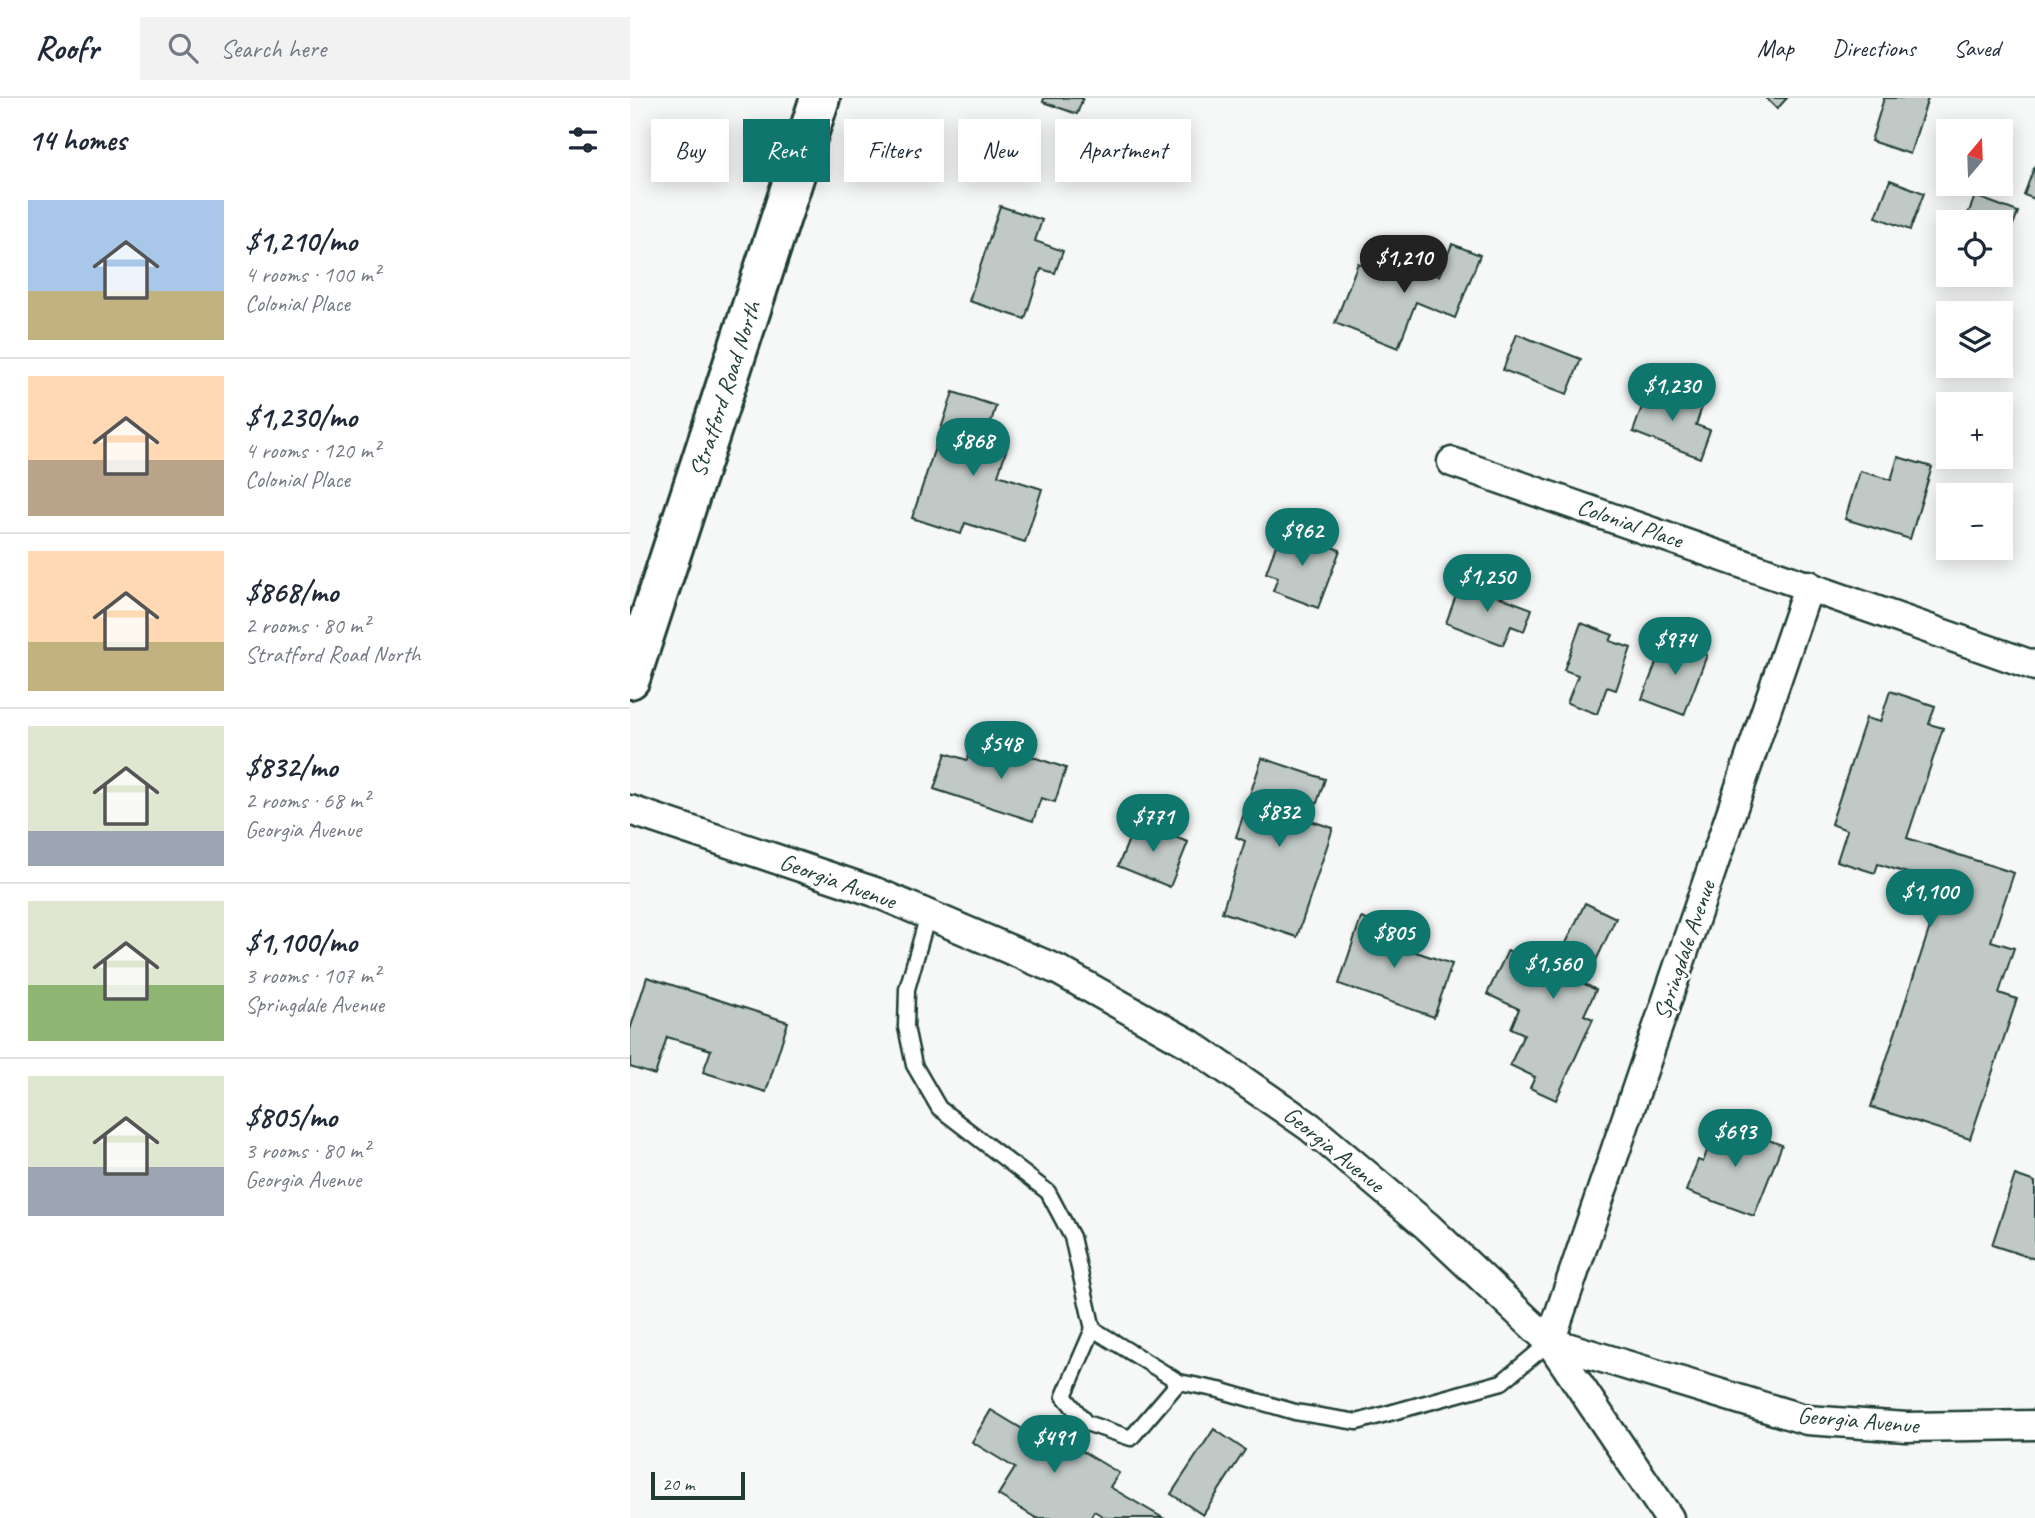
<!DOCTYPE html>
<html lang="en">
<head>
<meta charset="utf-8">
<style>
	body { margin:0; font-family:Caveat,sans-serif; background:#f2f2f3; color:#1f2937; height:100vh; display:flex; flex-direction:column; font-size:26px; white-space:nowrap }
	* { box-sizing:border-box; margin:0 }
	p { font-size:23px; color:#747a83 }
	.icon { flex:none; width:38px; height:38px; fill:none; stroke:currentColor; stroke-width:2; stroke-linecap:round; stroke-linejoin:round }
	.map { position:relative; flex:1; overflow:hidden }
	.sheet { display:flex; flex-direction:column; background:#fff; width:630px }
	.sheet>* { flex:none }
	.top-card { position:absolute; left:21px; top:21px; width:665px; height:63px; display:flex; gap:14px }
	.needle { width:46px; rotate:19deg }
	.tools { position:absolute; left:1306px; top:21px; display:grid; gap:14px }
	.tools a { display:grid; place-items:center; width:77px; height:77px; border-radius:0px; background:#fff; box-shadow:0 4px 18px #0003; font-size:35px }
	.scale { position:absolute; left:21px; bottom:18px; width:94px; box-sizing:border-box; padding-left:7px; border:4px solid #1f3d34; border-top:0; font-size:19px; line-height:24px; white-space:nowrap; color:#1f3d34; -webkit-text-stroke:5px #fff; paint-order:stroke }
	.price { position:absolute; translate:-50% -60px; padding:0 16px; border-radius:24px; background:#0f766e; color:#fff; font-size:23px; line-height:46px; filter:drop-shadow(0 2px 4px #0008) }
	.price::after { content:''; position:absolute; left:50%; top:42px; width:21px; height:16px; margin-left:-10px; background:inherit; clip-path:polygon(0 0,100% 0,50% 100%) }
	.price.on { background:#222; color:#fff }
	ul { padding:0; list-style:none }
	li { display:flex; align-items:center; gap:21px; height:175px; padding:0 28px }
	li+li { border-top:2px solid #e0e1e3 }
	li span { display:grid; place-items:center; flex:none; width:196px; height:140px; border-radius:0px; color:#555 }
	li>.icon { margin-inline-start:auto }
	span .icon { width:84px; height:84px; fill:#fffc; stroke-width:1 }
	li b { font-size:30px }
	h2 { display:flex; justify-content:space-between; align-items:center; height:84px; padding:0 28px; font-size:30px }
	.chip { padding:0 24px; border-radius:0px; background:#fff; box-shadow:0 4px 18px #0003; font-size:24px; line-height:63px }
	.chip.on { background:#0f766e; color:#fff }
	header { display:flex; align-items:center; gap:42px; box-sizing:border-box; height:98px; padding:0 35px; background:#fff; border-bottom:2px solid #e0e1e3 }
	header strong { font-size:33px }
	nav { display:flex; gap:38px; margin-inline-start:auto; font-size:24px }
	.search { width:490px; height:63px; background:#f2f2f3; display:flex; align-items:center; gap:18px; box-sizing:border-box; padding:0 24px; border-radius:0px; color:#747a83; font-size:26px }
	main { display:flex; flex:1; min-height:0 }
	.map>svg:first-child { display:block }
	.building { fill:#c0c9c6; stroke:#1f3d34; stroke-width:2 }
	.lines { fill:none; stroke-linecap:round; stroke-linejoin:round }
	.lane-casing { stroke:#1f3d34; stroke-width:19 }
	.street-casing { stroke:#1f3d34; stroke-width:33 }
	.secondary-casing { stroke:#1f3d34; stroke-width:44 }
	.lane { stroke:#fff; stroke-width:14 }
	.street { stroke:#fff; stroke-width:28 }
	.secondary { stroke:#fff; stroke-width:38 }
	.labels { text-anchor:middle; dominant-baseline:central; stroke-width:5; stroke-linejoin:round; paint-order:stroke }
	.street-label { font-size:24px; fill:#1f3d34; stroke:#fff }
</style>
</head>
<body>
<header>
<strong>Roofr</strong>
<div class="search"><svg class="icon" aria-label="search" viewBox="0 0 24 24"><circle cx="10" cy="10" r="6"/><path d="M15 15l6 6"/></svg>Search here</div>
<nav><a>Map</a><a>Directions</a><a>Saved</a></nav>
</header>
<main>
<section class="sheet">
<h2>14 homes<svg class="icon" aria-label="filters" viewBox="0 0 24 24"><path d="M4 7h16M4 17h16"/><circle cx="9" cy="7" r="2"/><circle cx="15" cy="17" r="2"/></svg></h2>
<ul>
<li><span style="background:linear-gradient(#a9c7e8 65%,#c2b280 0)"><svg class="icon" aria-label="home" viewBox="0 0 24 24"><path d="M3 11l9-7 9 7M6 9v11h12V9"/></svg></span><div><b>$1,210/mo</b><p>4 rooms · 100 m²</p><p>Colonial Place</p></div></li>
<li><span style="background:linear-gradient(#ffd9b3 60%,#b9a48a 0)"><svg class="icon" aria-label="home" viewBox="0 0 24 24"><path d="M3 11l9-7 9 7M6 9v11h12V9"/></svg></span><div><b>$1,230/mo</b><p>4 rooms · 120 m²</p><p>Colonial Place</p></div></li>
<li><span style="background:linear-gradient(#ffd9b3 65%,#c2b280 0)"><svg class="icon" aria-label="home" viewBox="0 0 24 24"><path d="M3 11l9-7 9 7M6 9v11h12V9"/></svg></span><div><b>$868/mo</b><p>2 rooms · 80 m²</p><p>Stratford Road North</p></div></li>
<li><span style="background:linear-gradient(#dfe7d0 75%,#9aa5b1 0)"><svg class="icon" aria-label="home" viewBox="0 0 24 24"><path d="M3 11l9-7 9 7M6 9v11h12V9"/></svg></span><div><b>$832/mo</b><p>2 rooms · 68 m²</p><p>Georgia Avenue</p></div></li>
<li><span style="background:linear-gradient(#dfe7d0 60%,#8fb573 0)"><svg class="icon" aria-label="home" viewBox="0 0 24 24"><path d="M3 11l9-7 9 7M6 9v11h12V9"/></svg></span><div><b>$1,100/mo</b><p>3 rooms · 107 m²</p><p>Springdale Avenue</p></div></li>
<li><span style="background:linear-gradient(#dfe7d0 65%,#9aa5b1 0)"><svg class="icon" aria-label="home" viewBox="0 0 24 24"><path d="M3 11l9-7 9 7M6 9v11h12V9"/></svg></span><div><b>$805/mo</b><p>3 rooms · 80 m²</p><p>Georgia Avenue</p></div></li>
</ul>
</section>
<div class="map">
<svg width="1405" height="1420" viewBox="0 0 1405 1420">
	<rect width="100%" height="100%" fill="#f6f7f7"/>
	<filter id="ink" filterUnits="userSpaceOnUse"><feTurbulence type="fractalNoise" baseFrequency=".0143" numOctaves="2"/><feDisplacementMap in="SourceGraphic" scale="14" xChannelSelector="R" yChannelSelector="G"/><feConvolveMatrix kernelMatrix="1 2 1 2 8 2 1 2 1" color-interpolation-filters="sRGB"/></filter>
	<g filter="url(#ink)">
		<g class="building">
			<path d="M414,0H453L447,16L413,4Z"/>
			<path d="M1136,0H1157L1147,11Z"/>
			<path d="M1254,0H1298L1280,56L1241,43Z"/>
			<path d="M1405,67V101L1394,97Z"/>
			<path d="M1260,82L1294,95L1280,132L1246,119Z"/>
			<path d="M1345,98L1388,114L1375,148L1370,146V124H1335Z"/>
			<path d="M370,108L412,122L405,143L433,153L425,175L411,171L395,221L339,203Z"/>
			<path d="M822,146L850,157L825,220L786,204L768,250L705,225L728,165L751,174L757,157L809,178Z"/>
			<path d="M887,236L951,261L937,296L873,272Z"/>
			<path d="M1019,289L1072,309L1066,327L1080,332L1070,360L1003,334Z"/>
			<path d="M323,294L366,308L356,340L378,347L368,377L412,391L395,444L335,425L331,436L282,420Z"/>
			<path d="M1268,359L1302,369L1280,441L1215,421L1230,373L1261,382Z"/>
			<path d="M652,431L710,452L688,510L643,493L648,479L636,475Z"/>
			<path d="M831,484L902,511L894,533L881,528L873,547L816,525Z"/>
			<path d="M951,525L983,537L980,543L1001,550L986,592L977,589L967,616L937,605L948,577L934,572Z"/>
			<path d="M1035,542L1077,557L1054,617L1012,601Z"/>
			<path d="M1260,593L1305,608L1299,626L1313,630L1277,740L1384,775L1361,843L1384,850L1369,895L1387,901L1340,1041L1241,1009L1310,798L1277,787L1280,776L1248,766L1245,775L1207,763L1217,732L1201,726L1236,620L1250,624Z"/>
			<path d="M342,648L388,664L391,655L436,670L425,704L411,700L403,723L304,691L316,655L337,662Z"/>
			<path d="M632,660L695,681L681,723L703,730L667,839L592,814L615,743L606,739Z"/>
			<path d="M506,724L558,744L540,789L488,768Z"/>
			<path d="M955,805L986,820L955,886L966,892L954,917L963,921L926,1002L900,990L905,979L880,967L894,936L881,930L889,911L857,896L878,852L901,864L907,850L929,860Z"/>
			<path d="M731,820L778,836L774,850L822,866L804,919L709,886Z"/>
			<path d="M17,879L158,924L136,994L73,974L81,952L37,939L25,977L0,969V932Z"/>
			<path d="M1088,1023L1152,1047L1124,1118L1056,1093L1068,1062L1073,1064Z"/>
			<path d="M1385,1077L1405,1084V1161L1362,1147Z"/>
			<path d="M361,1312L404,1338L410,1328L489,1375L480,1389L533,1420H476L464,1413L460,1420H406L368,1397L385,1370L342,1344Z"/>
			<path d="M584,1331L615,1352L573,1417L541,1396Z"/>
		</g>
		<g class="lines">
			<defs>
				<g id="lane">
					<path d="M298,817L277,891L276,929L284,967L309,1010L418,1094L442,1139L463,1231L549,1284L589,1292L665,1314L727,1324L872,1284L920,1244"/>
					<path d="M463,1231L434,1298L456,1325L501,1340L549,1284"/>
				</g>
				<g id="street">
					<path d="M822,364L1405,568"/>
					<path d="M0,712L245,794L428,872L560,946L680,1029L797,1128L920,1244L1177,1322L1276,1329L1405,1327"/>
					<path d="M1039,1420L920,1244L1179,487"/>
				</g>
				<path id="secondary" d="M0,581L190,0"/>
			</defs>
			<use href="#lane" class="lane-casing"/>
			<use href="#street" class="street-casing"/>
			<use href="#secondary" class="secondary-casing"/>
			<use href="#lane" class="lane"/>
			<use href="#street" class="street"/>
			<use href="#secondary" class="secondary"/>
		</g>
	</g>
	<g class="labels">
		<g class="street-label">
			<text transform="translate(95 291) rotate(-72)">Stratford Road North</text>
			<text transform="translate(1000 425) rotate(19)">Colonial Place</text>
			<text transform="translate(208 783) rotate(20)">Georgia Avenue</text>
			<text transform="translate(1054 852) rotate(-71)">Springdale Avenue</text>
			<text transform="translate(704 1051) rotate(39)">Georgia Avenue</text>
			<text transform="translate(1228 1322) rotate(5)">Georgia Avenue</text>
		</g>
	</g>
</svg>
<div class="tools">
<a><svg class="needle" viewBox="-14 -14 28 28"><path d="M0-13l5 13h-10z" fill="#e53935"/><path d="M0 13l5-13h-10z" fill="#747a83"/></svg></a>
<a><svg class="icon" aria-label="locate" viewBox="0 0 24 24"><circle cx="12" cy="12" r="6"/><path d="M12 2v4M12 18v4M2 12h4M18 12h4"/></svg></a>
<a><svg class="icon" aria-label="layers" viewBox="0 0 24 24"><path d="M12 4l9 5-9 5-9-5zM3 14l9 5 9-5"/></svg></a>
<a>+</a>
<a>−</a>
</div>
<div class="scale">20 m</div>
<b class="price on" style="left:774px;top:197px">$1,210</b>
<b class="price" style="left:1042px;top:325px">$1,230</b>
<b class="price" style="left:343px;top:380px">$868</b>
<b class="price" style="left:672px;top:470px">$962</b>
<b class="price" style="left:857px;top:516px">$1,250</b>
<b class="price" style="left:1045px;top:579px">$974</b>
<b class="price" style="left:371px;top:683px">$548</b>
<b class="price" style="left:649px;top:751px">$832</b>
<b class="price" style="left:523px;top:756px">$771</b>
<b class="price" style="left:1300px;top:831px">$1,100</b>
<b class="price" style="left:764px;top:872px">$805</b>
<b class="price" style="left:923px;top:903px">$1,560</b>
<b class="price" style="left:1105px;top:1071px">$693</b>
<b class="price" style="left:424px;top:1377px">$491</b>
<div class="top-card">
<a class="chip">Buy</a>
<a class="chip on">Rent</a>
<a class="chip">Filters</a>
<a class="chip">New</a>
<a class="chip">Apartment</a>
</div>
</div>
</main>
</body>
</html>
